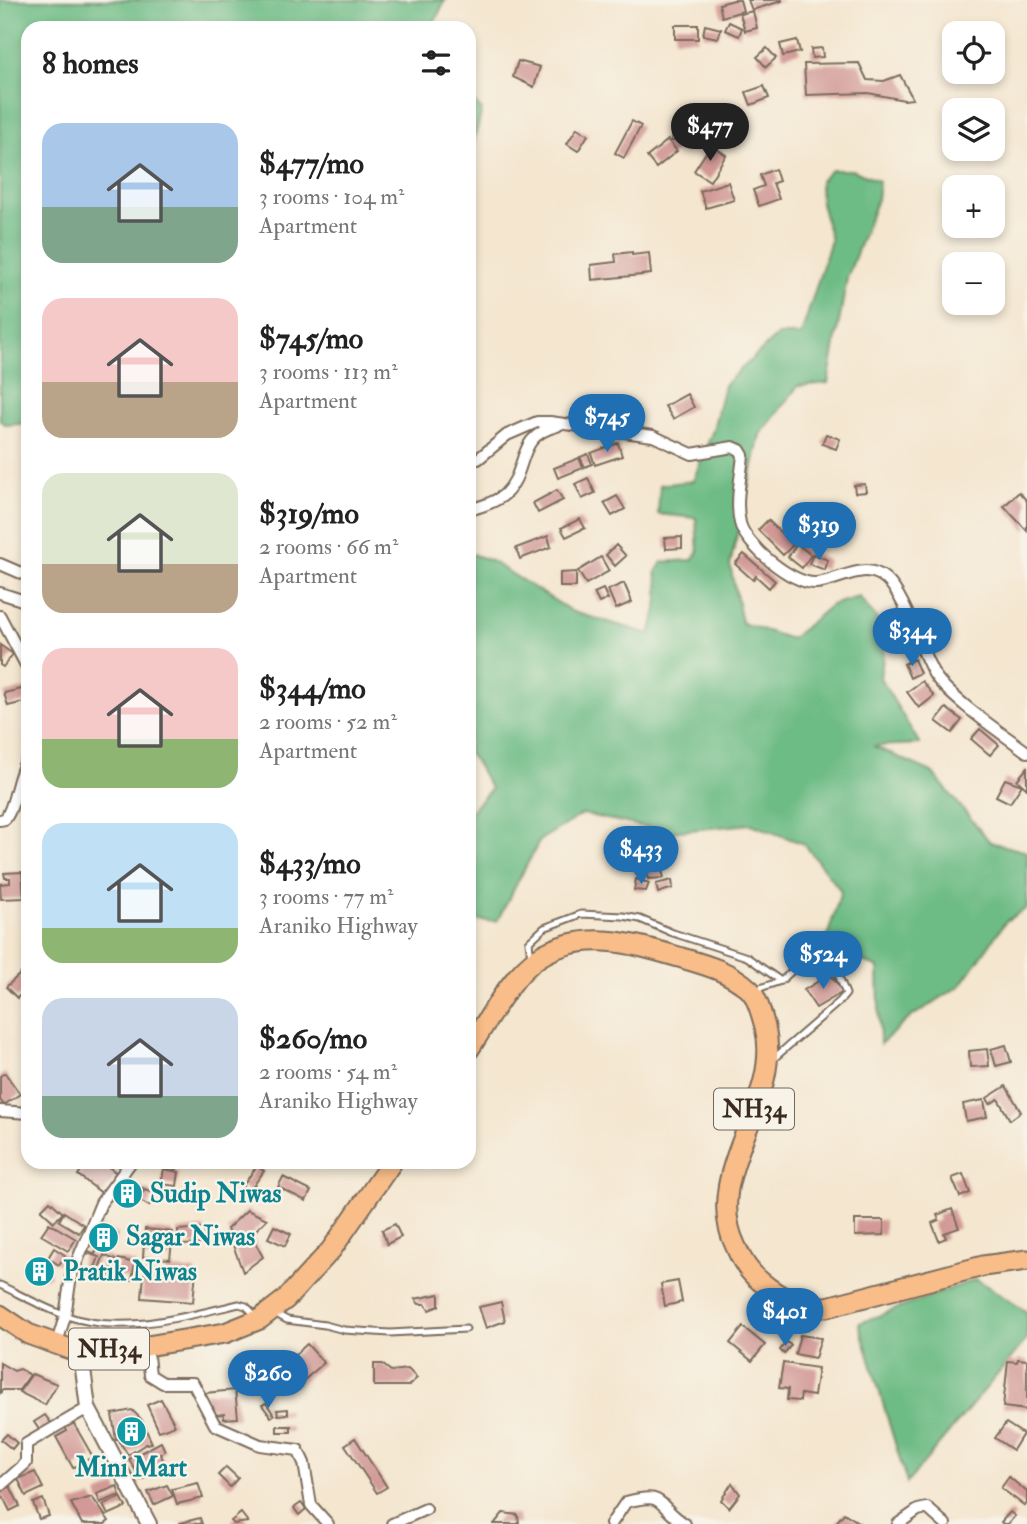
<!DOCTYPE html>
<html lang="en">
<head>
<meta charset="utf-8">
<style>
	body { margin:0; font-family:"IM FELL Double Pica",serif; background:#f2f2f2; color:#222; height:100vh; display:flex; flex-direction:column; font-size:26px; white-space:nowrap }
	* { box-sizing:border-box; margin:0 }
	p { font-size:23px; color:#767676 }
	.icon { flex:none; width:38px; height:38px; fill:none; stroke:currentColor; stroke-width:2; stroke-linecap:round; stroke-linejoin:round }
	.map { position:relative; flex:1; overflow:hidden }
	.details { position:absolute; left:21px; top:21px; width:455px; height:1148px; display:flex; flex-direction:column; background:#fff; border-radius:21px; box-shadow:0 4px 10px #0003 }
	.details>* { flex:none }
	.controls { position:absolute; left:942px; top:21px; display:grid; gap:14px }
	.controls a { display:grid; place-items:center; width:63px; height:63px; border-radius:14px; background:#fff; box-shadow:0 4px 10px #0003; font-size:35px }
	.price { position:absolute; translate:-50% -60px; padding:0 16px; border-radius:24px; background:#1f6fb2; color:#fff; font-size:23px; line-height:46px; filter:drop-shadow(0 2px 4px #0008) }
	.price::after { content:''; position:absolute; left:50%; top:42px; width:21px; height:16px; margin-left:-10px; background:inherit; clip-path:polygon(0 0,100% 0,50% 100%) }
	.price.on { background:#222; color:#fff }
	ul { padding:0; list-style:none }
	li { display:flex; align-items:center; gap:21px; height:175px; padding:0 21px }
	li span { display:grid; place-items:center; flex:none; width:196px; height:140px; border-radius:21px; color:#555 }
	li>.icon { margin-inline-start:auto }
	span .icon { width:84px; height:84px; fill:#fffc; stroke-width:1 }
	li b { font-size:30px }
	h2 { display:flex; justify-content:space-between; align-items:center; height:84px; padding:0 21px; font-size:30px }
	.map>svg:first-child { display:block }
	.forest { fill:#6ebc85; stroke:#547352; stroke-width:2 }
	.building { fill:#d29996 }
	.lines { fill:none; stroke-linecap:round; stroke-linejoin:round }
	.service-casing { stroke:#7c6c5c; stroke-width:9 }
	.minor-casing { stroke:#7c6c5c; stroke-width:14 }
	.tertiary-casing { stroke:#7c6c5c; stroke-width:18 }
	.trunk-casing { stroke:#7c6c5c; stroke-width:23 }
	.service { stroke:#fff; stroke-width:5 }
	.minor { stroke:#fff; stroke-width:10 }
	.tertiary { stroke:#fff; stroke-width:14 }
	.trunk { stroke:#f8bd89; stroke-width:19 }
	.labels { text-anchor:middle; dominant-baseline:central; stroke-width:5; stroke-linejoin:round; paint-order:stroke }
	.shield { fill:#f7f3e8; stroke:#73665b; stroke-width:2 }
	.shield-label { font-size:24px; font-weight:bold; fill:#3b2a1e }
	.culture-label { font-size:26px; font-weight:bold; fill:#0d838f; stroke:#f7f3e8; text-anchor:start }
</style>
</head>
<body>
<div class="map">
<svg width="1027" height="1524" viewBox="0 0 1027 1524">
	<rect width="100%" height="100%" fill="#f7f3e8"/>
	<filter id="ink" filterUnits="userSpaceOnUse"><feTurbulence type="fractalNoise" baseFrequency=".0143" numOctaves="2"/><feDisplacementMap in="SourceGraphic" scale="14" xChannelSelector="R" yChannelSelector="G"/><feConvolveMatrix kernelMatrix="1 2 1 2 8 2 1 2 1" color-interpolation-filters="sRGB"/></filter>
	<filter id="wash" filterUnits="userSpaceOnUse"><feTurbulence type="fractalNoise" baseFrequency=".00686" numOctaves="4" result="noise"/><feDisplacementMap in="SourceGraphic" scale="28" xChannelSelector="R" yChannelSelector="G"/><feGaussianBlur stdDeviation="1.57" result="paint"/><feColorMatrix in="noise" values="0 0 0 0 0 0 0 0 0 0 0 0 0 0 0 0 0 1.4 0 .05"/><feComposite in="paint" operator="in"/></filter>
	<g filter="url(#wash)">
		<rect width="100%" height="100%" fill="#f4e6cf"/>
		<g class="forest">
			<path d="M0,0H445L432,28H28V423L7,425L0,421Z"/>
			<path d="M469,97L482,110L469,159Z"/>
			<path d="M831,170H852L879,181L877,199L847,278L828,383L798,386L760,435L730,565L742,623L791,639L831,605L859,597L887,632L880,678L920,744L873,746L932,772L990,842L1027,852V908L1006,921L961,985L911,1017L880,1044L878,968L846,953L823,951L841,891L804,844L751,824L669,832L583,814L540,840L497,921L469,920V813L491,789L475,761L469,754V553L491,561L573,612L650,634C656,613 662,594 656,572L662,562L692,560L698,552L696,518L658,514L660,485L693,481L713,430L724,385L778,335H801L831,240L821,203L820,181Z"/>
			<path d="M976,1279L1027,1312V1339L907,1483L859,1323Z"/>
		</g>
		<g id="blocks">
			<g class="building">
				<path d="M734,0H740L743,11L722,17L719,4Z"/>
				<path d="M748,0H782V1L752,10Z"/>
				<path d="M753,11L757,28L745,31L740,14Z"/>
				<path d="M729,22L742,28L739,36L725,30Z"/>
				<rect x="675" y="25" width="23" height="14"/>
				<path d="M705,25L721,29L718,38L703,35Z"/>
				<path d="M797,40L800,52L783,56L780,44Z"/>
				<path d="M767,48L776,58L766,67L757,57Z"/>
				<path d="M822,48L823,57L812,58L811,49Z"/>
				<path d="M518,61L540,67L534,87L513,77Z"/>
				<path d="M859,63L867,80L884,81L900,75L913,99L904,100L868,93L806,95L804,64Z"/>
				<path d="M764,86L769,98L751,105L746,92Z"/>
				<path d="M632,121L641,126L624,158L615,153Z"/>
				<path d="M674,124L683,125L682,141H671Z"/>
				<path d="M577,128L588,135L578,151L567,144Z"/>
				<path d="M668,140L677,151L656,168L647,157Z"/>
				<path d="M711,145L726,155L710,181L694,171Z"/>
				<path d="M775,169L779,181L773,183L779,199L759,206L753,190L764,186L760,175Z"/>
				<path d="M728,182L734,200L706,208L700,191Z"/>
				<path d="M632,252V255L649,253L651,274L592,280L591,265L616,262L615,254Z"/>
				<path d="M687,394L694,407L673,419L665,406Z"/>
				<path d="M826,434L840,439L836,449L822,444Z"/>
				<path d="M618,443L622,456L595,465L591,453Z"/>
				<path d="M588,454L592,464L585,467L580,457Z"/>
				<path d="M579,458L583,468L558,478L554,468Z"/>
				<path d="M588,478L595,493L582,499L575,484Z"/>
				<path d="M865,484L866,492L855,493L854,485Z"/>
				<path d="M557,490L563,500L538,513L533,503Z"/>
				<path d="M1019,492L1027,501V531L1004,506Z"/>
				<path d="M617,496L625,509L612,516L604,503Z"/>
				<path d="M797,509L818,520L811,532L791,521Z"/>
				<path d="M580,519L585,528L566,537L561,528Z"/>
				<path d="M822,519L839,526L833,540L816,533Z"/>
				<path d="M768,520L793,545L783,555L758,530Z"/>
				<path d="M548,536L551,547L520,559L516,548Z"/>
				<path d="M682,537V548L666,549L665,538Z"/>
				<path d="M797,544L811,555L802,568L788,557Z"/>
				<path d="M616,545L626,556L615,566L606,555Z"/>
				<path d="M744,554L775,581L769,588L756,576L753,580L735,564Z"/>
				<path d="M813,554L828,560L825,570L809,564Z"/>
				<path d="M601,557L609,571L586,584L578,571Z"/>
				<path d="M576,572V587H560V573Z"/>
				<path d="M624,583L632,602L616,609L608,590Z"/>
				<path d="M603,589L608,599L599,603L594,593Z"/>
				<path d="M0,645L13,654L3,667L0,665Z"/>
				<path d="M914,659L920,673L910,678L904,664Z"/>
				<path d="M922,681L934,696L919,708L907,692Z"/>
				<path d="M26,688L28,701L8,706L4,693Z"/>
				<path d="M946,708L962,720L952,733L936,721Z"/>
				<path d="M980,729L999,745L990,755L971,739Z"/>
				<path d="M1027,768V789L1017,780Z"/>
				<path d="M1005,779L1022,785L1010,803L996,796Z"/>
				<path d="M661,867L664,878L648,879L646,870Z"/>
				<path d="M22,872L24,898L1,899L0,884L10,883V878H5L4,873Z"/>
				<path d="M636,879L649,883L646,891L634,890Z"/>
				<path d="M672,880L673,888L658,893L656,884Z"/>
				<path d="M20,974L28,983V988L17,998L6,987Z"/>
				<path d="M830,974L843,992L816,1008L804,990Z"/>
				<path d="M1006,1045L1011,1062L996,1066L991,1049Z"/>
				<path d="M987,1049L989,1066L970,1067L969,1051Z"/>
				<path d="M5,1073L20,1094L4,1105L0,1100V1076Z"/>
				<path d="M1006,1086L1021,1112L1010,1120L998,1099L990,1104L987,1098Z"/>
				<path d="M984,1100L987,1117L966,1121L963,1104Z"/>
				<path d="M87,1162H102L118,1174L103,1194L78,1175Z"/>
				<path d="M142,1162H178L177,1169L142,1164Z"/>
				<path d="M257,1166L264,1171L249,1192L242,1187Z"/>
				<path d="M164,1169L179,1172L177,1186L161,1184Z"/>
				<path d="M963,1174L970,1193L960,1197L952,1178Z"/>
				<path d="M283,1177L311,1191L306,1201L278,1187Z"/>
				<path d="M121,1180L143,1188L136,1207L112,1199Z"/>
				<path d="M145,1189L155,1194L149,1206L139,1200Z"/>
				<path d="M50,1201L63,1213L54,1222L41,1210Z"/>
				<path d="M952,1209L959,1228L944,1233L946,1238L939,1241L932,1223L939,1220L937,1215Z"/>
				<path d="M247,1210L267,1219L251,1235L263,1257L243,1272L227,1229Z"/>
				<path d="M64,1212L84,1225L79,1233L59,1221Z"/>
				<path d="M855,1220H884V1235L855,1236Z"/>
				<path d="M49,1223L76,1239L68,1251L41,1235Z"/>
				<path d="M96,1224L118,1234L113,1245L102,1240L95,1254L84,1249Z"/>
				<path d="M395,1224L401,1237L387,1244L382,1230Z"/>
				<path d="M274,1226L291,1234L285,1246L268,1238Z"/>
				<path d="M205,1228L204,1244L179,1245L178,1230Z"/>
				<path d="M145,1229L173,1232L170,1259L143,1257Z"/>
				<path d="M54,1248L65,1255L59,1265L48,1258Z"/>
				<path d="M84,1252L99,1257L93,1273L79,1268Z"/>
				<path d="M104,1255L115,1260L108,1278L97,1274Z"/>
				<path d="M48,1259L50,1277L31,1279L30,1260Z"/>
				<path d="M119,1259L135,1263L132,1280L115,1275Z"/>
				<path d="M166,1268L196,1271L193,1302L142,1298L144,1274L166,1276Z"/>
				<path d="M678,1281L682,1302L665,1306L661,1284Z"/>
				<path d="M439,1294V1306L429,1310L425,1304H419L415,1299Z"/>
				<path d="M501,1302L505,1321L486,1328L479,1307Z"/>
				<path d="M743,1327L765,1345L752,1361L730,1343Z"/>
				<path d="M800,1335L821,1338L815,1358L795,1354Z"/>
				<path d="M786,1342L791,1345L784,1354L780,1350Z"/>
				<path d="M307,1344L324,1363L296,1387L286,1363Z"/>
				<path d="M1018,1359L1027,1360V1410L1003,1407L1008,1361L1017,1362Z"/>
				<path d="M0,1363L14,1371L20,1369L30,1375L19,1390H2L0,1394Z"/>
				<path d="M783,1363L818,1368L814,1396L801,1394L800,1401L787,1400L788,1389L779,1388Z"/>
				<path d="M374,1364H382L391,1371L408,1369L417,1378L408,1386H374Z"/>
				<path d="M32,1374L57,1384L45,1405L19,1392Z"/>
				<path d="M235,1390L238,1418L224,1419V1414L214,1415L213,1407L207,1408L205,1393Z"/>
				<path d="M161,1399L175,1425L159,1431L147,1405Z"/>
				<path d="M266,1403L274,1415L271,1417L262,1405Z"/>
				<path d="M288,1409V1414L278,1415L277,1410Z"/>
				<path d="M132,1410L141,1419L152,1443L146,1444L128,1455L118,1439L116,1440L112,1414Z"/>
				<path d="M45,1415L51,1423L40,1431L34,1422Z"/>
				<path d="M73,1422L93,1457L73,1468L56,1437L67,1431L65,1426Z"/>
				<path d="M1006,1423L1023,1434L1013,1450L995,1438Z"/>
				<rect x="277" y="1426" width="14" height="6"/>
				<path d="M7,1434L17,1443L12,1449L1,1440Z"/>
				<path d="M355,1438L387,1487L377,1493L345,1445Z"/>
				<path d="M161,1442L165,1451L160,1454L167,1467L141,1480L129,1459Z"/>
				<path d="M226,1467L238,1478L230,1487L218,1475Z"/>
				<path d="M35,1472L43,1488L26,1496L18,1479Z"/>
				<path d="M1009,1477L1027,1492V1503L1025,1506L1001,1488Z"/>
				<path d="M198,1483L203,1498L177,1504L172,1489Z"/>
				<path d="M732,1483L740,1494L729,1508L721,1500Z"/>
				<path d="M167,1485L173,1496L154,1505L148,1492Z"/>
				<path d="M10,1486L20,1506L10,1511L0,1491Z"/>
				<path d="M117,1486L120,1495L100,1503L97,1494Z"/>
				<path d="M92,1497L109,1521L105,1524H82L71,1503Z"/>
				<path d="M121,1497L126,1507L108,1515L103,1505Z"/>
				<path d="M43,1499L49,1516L39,1519L33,1503Z"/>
				<path d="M301,1503L306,1509L299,1515L294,1508Z"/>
				<path d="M1010,1512L1015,1516L1008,1524H1003L1001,1522Z"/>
				<path d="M241,1513L248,1522L234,1524L231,1521Z"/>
				<path d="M503,1513L518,1515L519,1524H494Z"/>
				<path d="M844,1513L861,1524H835Z"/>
				<path d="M200,1518L202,1524H180V1523Z"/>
			</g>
		</g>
	</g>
	<g filter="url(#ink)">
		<use href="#blocks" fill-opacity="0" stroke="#7c6c5c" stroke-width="2"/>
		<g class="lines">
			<defs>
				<g id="service">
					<path d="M531,958L529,942L544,928L581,914L623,916L640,919L673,933L747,957L781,981"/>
					<path d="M754,990L781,981L814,951L832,959L846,994L840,1001L772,1060"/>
					<path d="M0,1285C21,1295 42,1307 64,1315C121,1336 183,1317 239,1304L246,1306L256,1316"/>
					<path d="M276,1314L287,1320L325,1325L344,1330L390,1333L466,1329"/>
				</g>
				<g id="minor">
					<path d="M469,459H478L507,435L537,422H550L653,436L692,454L733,447L740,450L743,455C741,477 735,502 740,523C745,545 793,585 816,583C840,581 864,560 886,579C906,597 919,648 934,674C948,697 1003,734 1027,752"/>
					<path d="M469,510C480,507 496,502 505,494C530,469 514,437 557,426"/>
					<path d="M0,564L28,576"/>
					<path d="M0,593L28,602"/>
					<path d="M0,616L28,669"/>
					<path d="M0,820L5,819C16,805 16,776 28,758"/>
					<path d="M0,1111L28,1113"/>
					<path d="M57,1343L65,1316L71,1276L101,1203L131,1162"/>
					<path d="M147,1346L150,1375L163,1383H193L215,1425L260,1445L298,1450L304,1463L311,1505L328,1524"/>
					<path d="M0,1486L26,1463V1444L88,1408"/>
					<path d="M392,1524L426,1509"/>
					<path d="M611,1524L626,1502C667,1491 655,1505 685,1524"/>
					<path d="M898,1524L918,1510L927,1508L945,1524"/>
				</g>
				<path id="tertiary" d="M81,1353L88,1408L149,1524"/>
				<g id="trunk">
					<path d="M469,1049C488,1021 510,976 539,957C585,928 635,944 682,958C706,965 729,971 749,989C757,996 762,1016 765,1027C784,1103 699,1172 736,1247C741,1259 750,1273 760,1281C780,1298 800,1308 827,1307L983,1266L1027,1260"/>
					<path d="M0,1315L28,1334L81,1353L147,1346L225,1333L260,1319L286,1299L331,1250L392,1162"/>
				</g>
			</defs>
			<use href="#service" class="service-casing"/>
			<use href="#minor" class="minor-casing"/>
			<use href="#tertiary" class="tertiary-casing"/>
			<use href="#trunk" class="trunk-casing"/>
			<use href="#service" class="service"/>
			<use href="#minor" class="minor"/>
			<use href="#tertiary" class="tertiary"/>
			<use href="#trunk" class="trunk"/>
		</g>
	</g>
	<defs>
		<symbol id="building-disc" viewBox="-11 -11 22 22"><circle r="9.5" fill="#0f9aa8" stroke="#f7f3e8"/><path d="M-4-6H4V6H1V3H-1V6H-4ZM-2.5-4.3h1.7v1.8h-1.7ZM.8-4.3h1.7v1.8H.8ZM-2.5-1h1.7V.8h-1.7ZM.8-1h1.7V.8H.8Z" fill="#fff"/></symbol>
	</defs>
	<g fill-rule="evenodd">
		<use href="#building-disc" x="110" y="1176" width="35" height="35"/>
		<use href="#building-disc" x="86" y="1220" width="35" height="35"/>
		<use href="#building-disc" x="22" y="1254" width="35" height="35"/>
		<use href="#building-disc" x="114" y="1414" width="35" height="35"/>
	</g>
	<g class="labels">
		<g class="shield">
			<rect x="714" y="1088.5" width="80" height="41" rx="5"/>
			<rect x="69" y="1328.5" width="80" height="41" rx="5"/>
		</g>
		<g class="shield-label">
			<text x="754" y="1109">NH34</text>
			<text x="109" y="1349">NH34</text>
		</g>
		<g class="culture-label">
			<text x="150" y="1194">Sudip Niwas</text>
			<text x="126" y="1237">Sagar Niwas</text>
			<text x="63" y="1272">Pratik Niwas</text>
			<text x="131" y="1468" text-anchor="middle">Mini Mart</text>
		</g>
	</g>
</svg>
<div class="controls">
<a><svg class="icon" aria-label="locate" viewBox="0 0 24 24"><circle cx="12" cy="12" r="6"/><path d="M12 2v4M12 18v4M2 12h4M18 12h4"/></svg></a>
<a><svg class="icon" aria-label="layers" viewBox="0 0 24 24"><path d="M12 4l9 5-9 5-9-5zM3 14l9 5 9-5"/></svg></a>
<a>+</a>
<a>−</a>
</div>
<b class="price on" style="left:710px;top:163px">$477</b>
<b class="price" style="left:607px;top:454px">$745</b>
<b class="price" style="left:819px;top:562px">$319</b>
<b class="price" style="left:912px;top:668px">$344</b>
<b class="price" style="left:641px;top:886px">$433</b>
<b class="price" style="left:823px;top:991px">$524</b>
<b class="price" style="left:785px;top:1348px">$401</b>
<b class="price" style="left:268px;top:1410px">$260</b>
<section class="details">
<h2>8 homes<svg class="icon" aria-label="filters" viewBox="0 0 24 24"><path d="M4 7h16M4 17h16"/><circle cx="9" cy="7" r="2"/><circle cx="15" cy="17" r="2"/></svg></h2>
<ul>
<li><span style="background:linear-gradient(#a9c7e8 60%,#7fa58c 0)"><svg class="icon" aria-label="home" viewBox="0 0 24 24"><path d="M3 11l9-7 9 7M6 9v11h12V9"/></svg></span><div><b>$477/mo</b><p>3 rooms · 104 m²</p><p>Apartment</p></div></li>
<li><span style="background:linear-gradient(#f6c9c9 60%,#b9a48a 0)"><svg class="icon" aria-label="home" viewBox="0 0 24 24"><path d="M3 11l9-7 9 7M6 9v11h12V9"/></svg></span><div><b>$745/mo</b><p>3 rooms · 113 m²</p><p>Apartment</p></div></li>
<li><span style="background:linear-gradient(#dfe7d0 65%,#b9a48a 0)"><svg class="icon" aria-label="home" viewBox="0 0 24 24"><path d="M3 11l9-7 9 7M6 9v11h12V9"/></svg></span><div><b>$319/mo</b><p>2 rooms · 66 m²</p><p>Apartment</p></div></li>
<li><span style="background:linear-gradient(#f6c9c9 65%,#8fb573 0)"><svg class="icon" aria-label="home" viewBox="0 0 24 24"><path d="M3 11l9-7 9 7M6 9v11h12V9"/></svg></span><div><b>$344/mo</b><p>2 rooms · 52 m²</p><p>Apartment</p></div></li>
<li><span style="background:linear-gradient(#bfe0f5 75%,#8fb573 0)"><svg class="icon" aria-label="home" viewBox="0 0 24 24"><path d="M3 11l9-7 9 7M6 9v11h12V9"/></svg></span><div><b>$433/mo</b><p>3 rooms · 77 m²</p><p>Araniko Highway</p></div></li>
<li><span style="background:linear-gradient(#c9d6e8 70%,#7fa58c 0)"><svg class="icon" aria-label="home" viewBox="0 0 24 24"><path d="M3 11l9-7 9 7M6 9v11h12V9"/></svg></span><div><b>$260/mo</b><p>2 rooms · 54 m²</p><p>Araniko Highway</p></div></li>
</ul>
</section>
</div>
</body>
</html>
